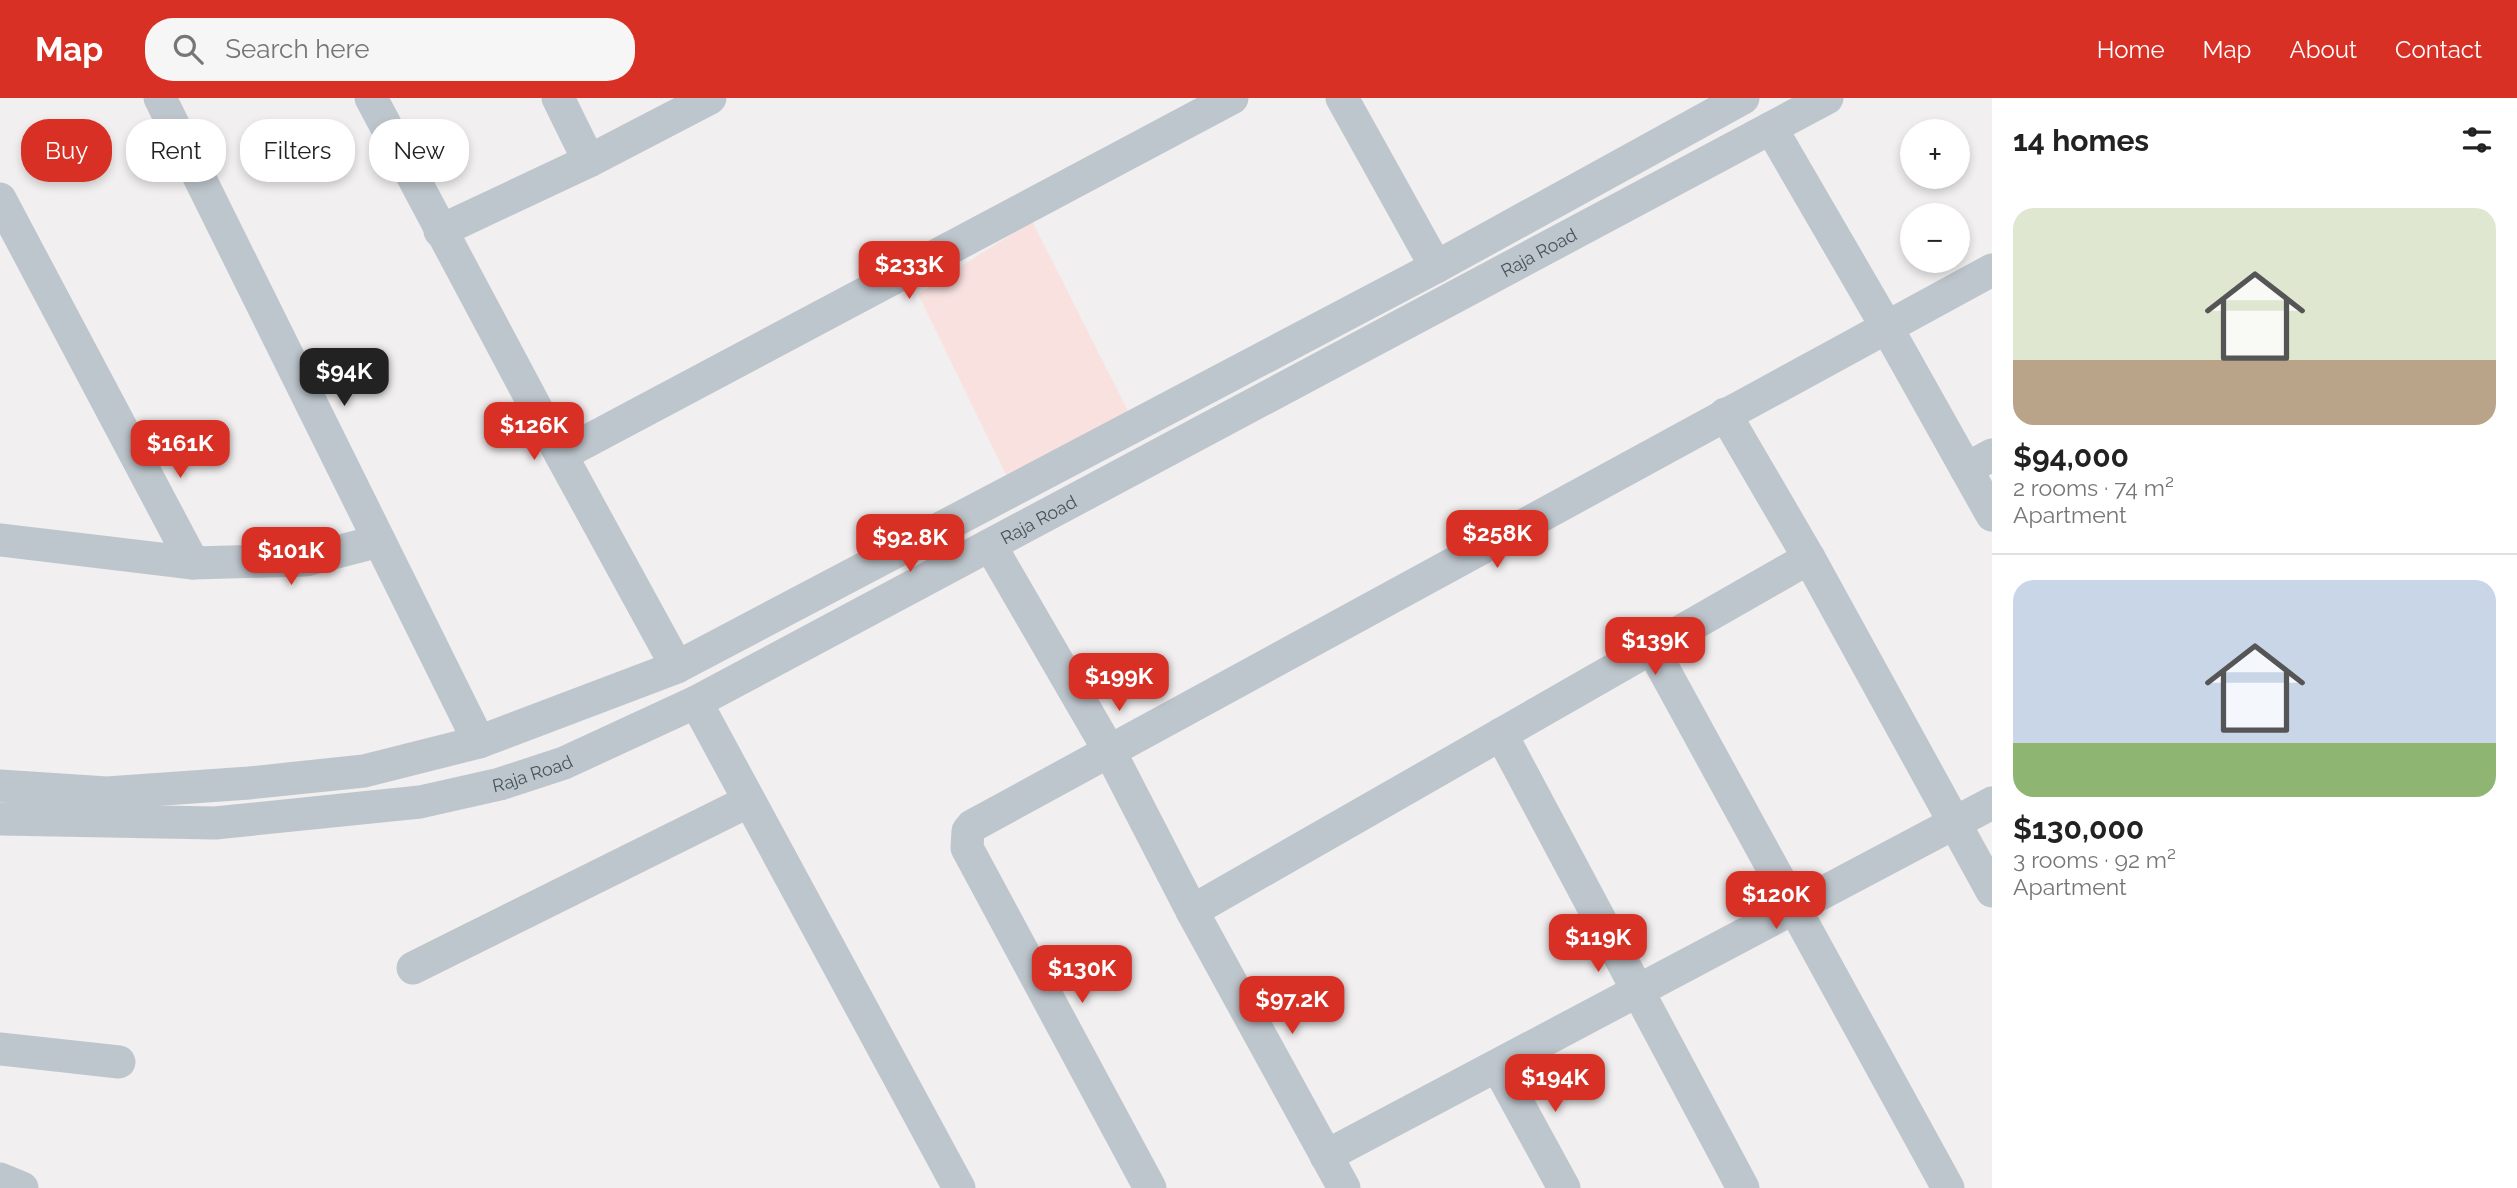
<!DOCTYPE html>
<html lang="en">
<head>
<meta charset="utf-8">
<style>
	body { margin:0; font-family:Raleway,sans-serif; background:#f6f6f6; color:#222; height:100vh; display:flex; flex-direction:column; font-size:26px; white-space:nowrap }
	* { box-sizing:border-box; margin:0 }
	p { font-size:23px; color:#767676 }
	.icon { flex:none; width:38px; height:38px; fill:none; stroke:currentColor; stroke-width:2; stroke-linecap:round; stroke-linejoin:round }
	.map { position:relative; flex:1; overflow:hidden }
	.details { display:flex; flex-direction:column; background:#fff; width:525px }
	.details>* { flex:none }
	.guide { position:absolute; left:21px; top:21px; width:665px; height:63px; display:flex; gap:14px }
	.fabs { position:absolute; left:1900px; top:21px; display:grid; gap:14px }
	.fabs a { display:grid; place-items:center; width:70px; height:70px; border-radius:50%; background:#fff; box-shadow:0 4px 10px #0003; font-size:35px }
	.price { position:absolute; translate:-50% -60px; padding:0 16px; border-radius:14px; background:#d93025; color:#fff; font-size:23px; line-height:46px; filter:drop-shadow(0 2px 4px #0008) }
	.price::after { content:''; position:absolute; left:50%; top:42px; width:21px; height:16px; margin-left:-10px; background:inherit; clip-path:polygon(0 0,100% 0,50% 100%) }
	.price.active { background:#222; color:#fff }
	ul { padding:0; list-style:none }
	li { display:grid; align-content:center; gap:14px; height:371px; padding:0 21px }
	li+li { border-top:2px solid #e0e0e0 }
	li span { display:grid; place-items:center; height:217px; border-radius:21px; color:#555 }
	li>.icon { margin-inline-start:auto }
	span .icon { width:126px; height:126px; fill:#fffc; stroke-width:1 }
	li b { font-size:30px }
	h2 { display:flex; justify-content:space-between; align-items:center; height:84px; padding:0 21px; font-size:30px }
	.chip { padding:0 24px; border-radius:28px; background:#fff; box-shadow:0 4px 10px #0003; font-size:24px; line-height:63px }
	.chip.active { background:#d93025; color:#fff }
	header { display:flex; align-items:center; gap:42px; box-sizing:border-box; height:98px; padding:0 35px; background:#d93025; color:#fff }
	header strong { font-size:33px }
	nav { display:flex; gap:38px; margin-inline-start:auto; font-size:24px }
	.search { width:490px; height:63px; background:#f6f6f6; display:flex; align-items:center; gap:18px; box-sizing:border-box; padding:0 24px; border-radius:28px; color:#767676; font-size:26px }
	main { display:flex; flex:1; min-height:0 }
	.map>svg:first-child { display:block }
	.medical { fill:#f9e1e0 }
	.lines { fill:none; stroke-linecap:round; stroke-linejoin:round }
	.minor { stroke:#bec6cd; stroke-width:33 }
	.labels { text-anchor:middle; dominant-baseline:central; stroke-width:5; stroke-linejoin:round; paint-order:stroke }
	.street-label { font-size:18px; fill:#48535b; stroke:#fff }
</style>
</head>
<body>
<header>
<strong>Map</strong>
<div class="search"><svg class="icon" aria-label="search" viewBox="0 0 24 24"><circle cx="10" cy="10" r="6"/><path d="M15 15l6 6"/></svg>Search here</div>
<nav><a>Home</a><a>Map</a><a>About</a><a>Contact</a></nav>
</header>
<main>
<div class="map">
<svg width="1992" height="1090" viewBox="0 0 1992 1090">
	<rect width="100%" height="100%" fill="#f1efef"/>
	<path class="medical" d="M1032,123L1135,327L1013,391L918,196Z"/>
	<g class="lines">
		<g class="minor">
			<path d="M160,0L479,644"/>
			<path d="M371,0L561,357L677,569"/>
			<path d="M558,0L589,63"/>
			<path d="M1342,0L1436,169"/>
			<path d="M1771,30L1886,228L1992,417"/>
			<path d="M0,101L193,465L0,442"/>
			<path d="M440,133L589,63L710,0"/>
			<path d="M1725,316L1809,460"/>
			<path d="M561,357L1232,0"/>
			<path d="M1966,371L1992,357"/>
			<path d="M990,447L1110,654L1192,813L1344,1090"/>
			<path d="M193,465L306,462L379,443"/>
			<path d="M1652,550L1948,1090"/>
			<path d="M696,604L959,1090"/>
			<path d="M1501,636L1743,1090"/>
			<path d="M0,688L107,695L249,685L364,673L479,644L677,569L1436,169L1743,0"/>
			<path id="s1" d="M0,721L215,725L420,704L500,686L564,665L696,604L1827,0"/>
			<path d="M1192,813L1809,460L1992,793"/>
			<path d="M413,870L749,703"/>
			<path d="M0,951L119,964"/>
			<path d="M1498,969L1564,1090"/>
			<path d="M1326,1058L1992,705"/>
			<path d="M0,1081L22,1090"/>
			<path d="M1150,1090L967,750L968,733L972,728L1992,172"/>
		</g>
	</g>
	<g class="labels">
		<g class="street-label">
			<text stroke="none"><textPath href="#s1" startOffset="1671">Raja Road</textPath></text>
			<text stroke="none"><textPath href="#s1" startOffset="1104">Raja Road</textPath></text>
			<text stroke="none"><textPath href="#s1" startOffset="537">Raja Road</textPath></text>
		</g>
	</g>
</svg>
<div class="fabs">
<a>+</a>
<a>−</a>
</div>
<b class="price" style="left:909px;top:203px">$233K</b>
<b class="price active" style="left:344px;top:310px">$94K</b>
<b class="price" style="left:534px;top:364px">$126K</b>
<b class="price" style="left:180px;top:382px">$161K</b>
<b class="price" style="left:1497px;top:472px">$258K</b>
<b class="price" style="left:910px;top:476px">$92.8K</b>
<b class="price" style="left:291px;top:489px">$101K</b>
<b class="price" style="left:1655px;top:579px">$139K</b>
<b class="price" style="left:1119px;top:615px">$199K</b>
<b class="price" style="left:1776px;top:833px">$120K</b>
<b class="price" style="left:1598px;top:876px">$119K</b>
<b class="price" style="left:1082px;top:907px">$130K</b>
<b class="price" style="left:1292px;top:938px">$97.2K</b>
<b class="price" style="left:1555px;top:1016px">$194K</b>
<div class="guide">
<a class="chip active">Buy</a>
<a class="chip">Rent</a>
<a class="chip">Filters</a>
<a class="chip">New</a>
</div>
</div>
<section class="details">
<h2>14 homes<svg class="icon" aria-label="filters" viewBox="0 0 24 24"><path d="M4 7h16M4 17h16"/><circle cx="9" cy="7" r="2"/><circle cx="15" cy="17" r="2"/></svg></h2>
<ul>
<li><span style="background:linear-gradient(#dfe7d0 70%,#b9a48a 0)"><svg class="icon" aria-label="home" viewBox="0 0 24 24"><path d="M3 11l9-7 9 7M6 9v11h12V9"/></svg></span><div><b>$94,000</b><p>2 rooms · 74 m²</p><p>Apartment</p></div></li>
<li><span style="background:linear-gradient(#c9d6e8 75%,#8fb573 0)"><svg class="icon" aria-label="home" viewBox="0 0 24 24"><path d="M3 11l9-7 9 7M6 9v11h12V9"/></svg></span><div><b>$130,000</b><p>3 rooms · 92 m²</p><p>Apartment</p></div></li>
</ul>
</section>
</main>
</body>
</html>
